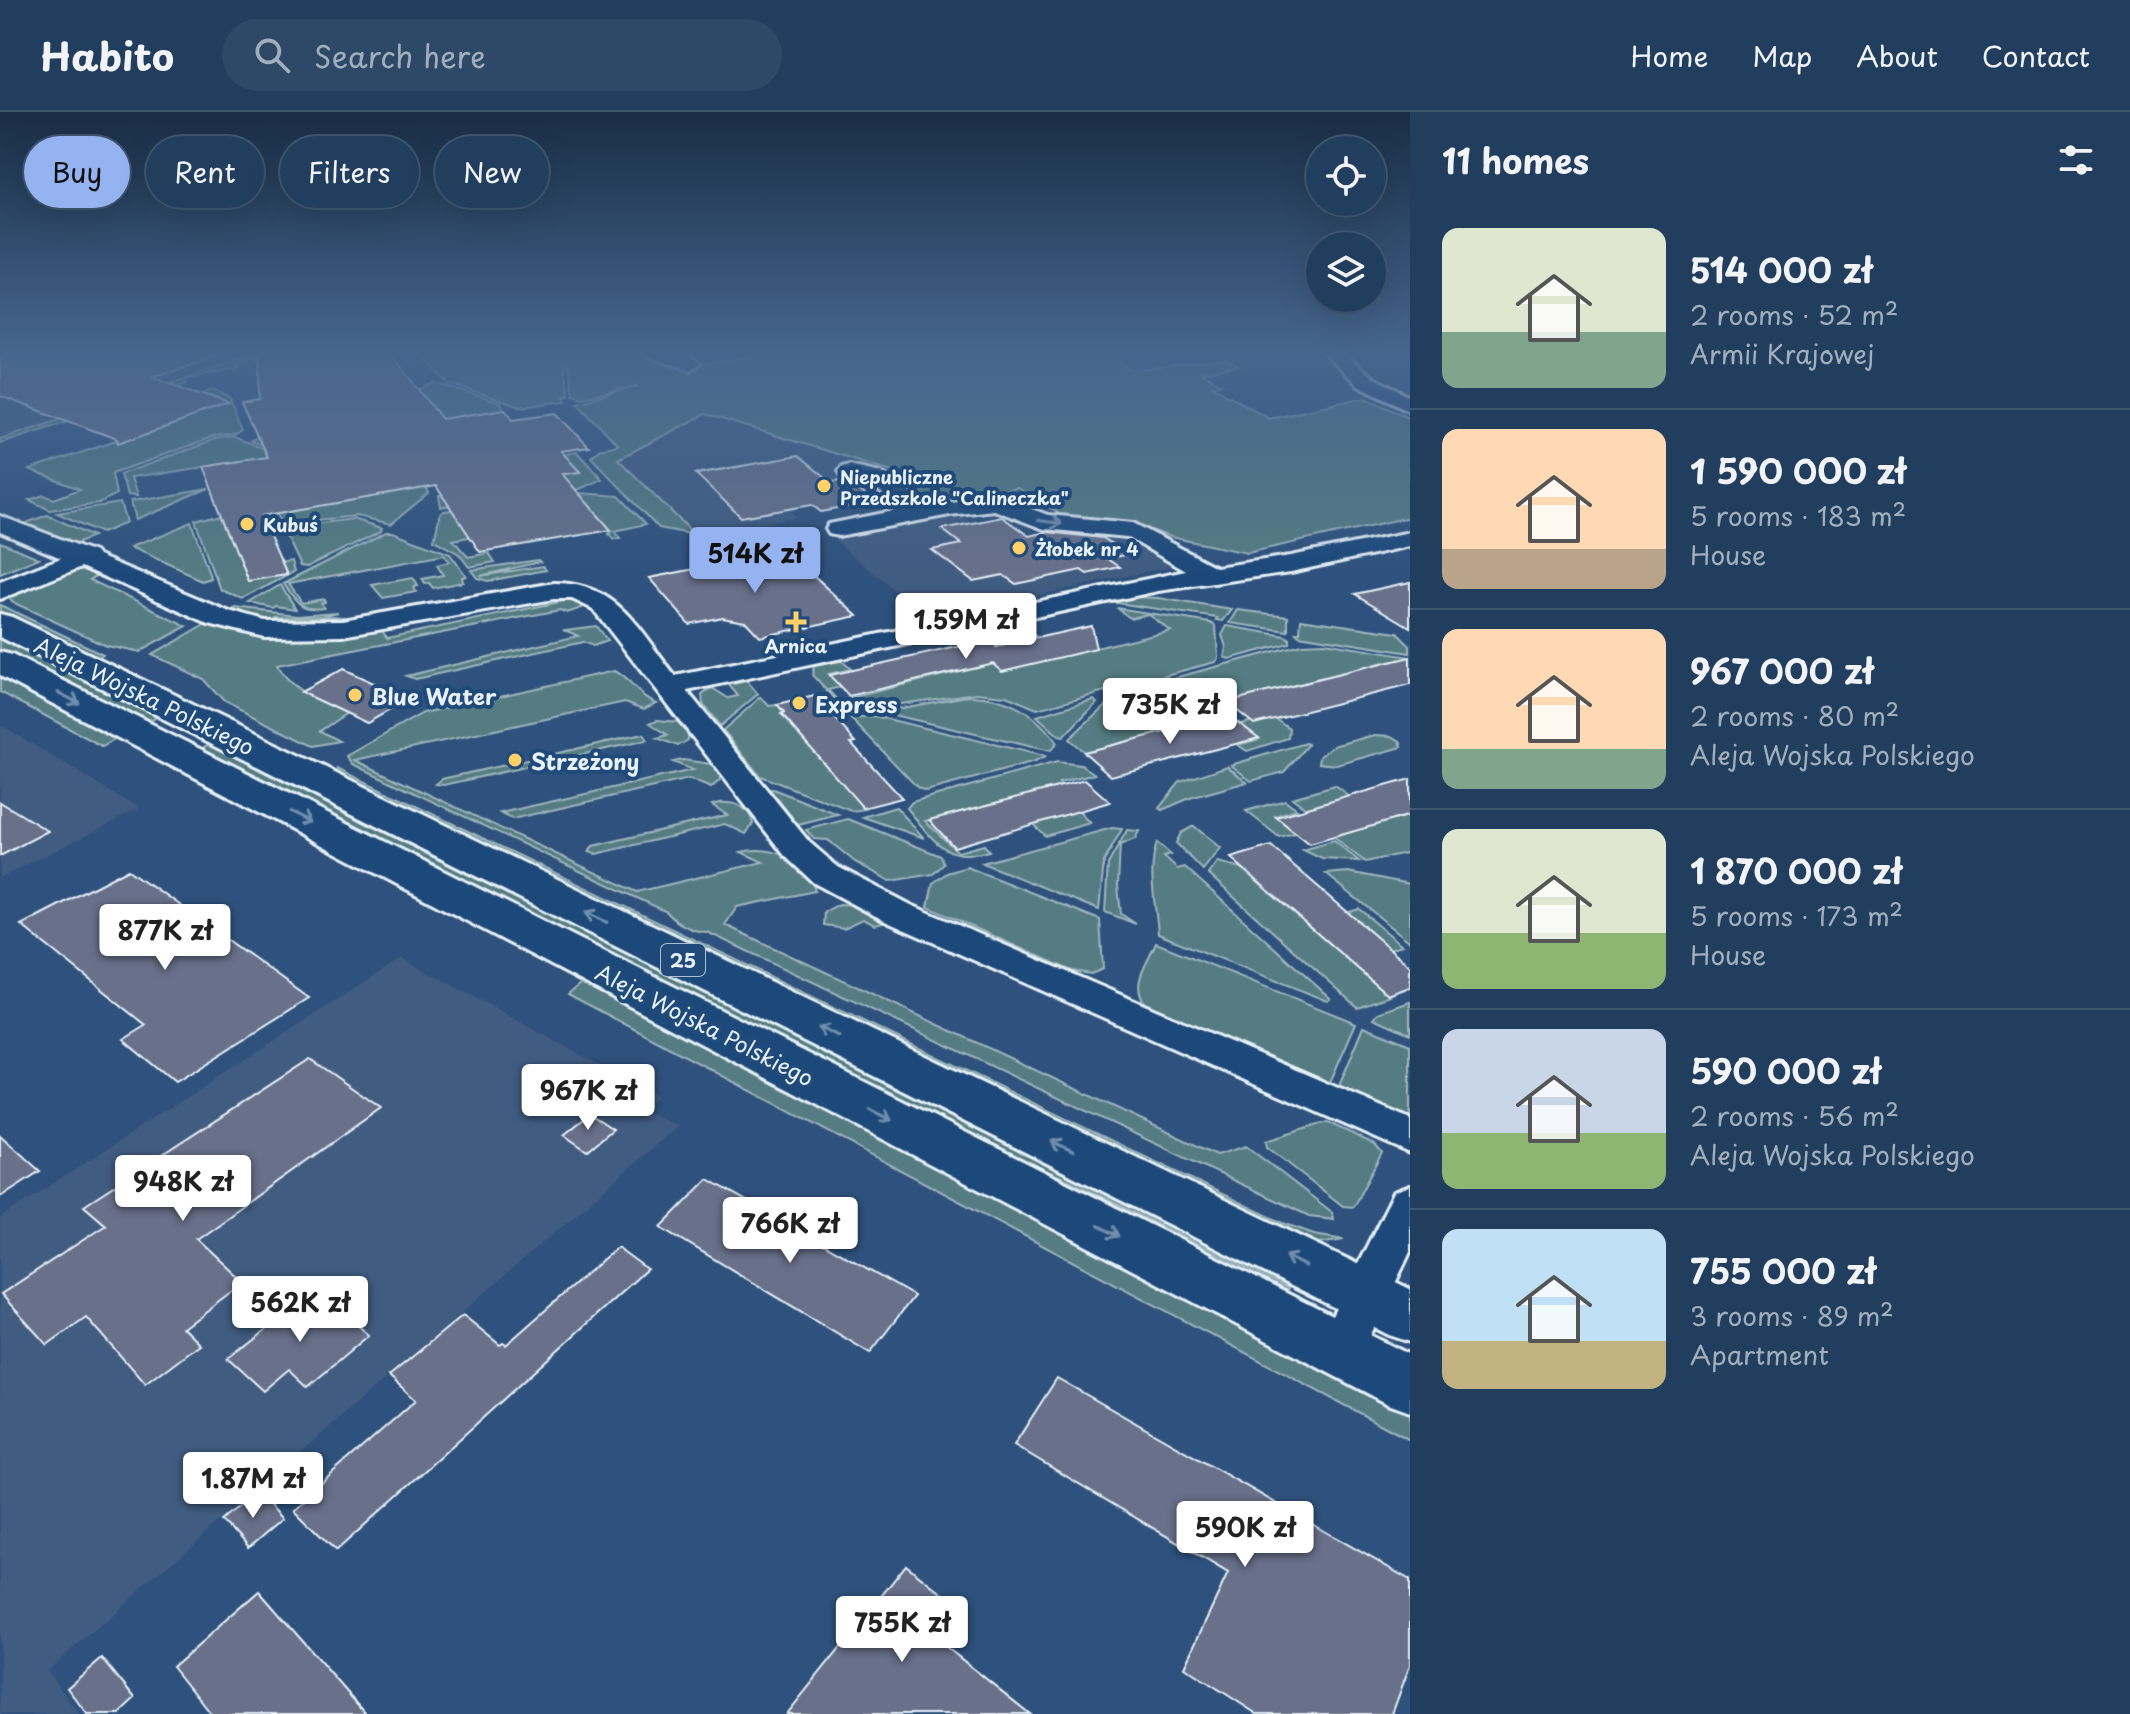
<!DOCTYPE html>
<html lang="en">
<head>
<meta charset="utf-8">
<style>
	body { margin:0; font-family:"Playpen Sans",sans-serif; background:#2e4967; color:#f1f3f6; height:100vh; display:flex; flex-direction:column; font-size:30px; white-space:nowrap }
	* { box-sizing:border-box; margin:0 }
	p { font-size:26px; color:#a2aebc }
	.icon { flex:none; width:44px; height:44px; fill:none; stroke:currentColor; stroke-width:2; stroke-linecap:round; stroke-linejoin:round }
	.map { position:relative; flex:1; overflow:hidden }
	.drawer { display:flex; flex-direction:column; background:#223e5e; width:720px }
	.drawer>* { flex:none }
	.hud { position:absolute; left:24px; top:24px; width:760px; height:72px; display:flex; gap:16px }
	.tools { position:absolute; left:1306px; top:24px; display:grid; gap:16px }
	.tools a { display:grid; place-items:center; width:80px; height:80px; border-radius:50%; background:#223e5e; box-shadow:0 8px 32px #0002,0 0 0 2px #3f5773; font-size:40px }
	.price { position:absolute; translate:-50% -68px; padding:0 18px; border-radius:8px; background:#fff; color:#222; font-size:26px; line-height:52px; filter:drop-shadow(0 2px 4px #0008) }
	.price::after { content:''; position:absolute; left:50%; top:48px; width:24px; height:18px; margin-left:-12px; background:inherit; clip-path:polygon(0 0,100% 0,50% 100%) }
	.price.selected { background:#95b2f1; color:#111 }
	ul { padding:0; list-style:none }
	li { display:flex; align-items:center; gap:24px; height:200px; padding:0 32px }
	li+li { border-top:2px solid #3f5773 }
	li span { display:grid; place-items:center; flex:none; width:224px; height:160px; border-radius:16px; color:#555 }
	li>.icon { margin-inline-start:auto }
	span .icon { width:96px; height:96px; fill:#fffc; stroke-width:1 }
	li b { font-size:34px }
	h2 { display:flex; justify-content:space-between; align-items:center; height:96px; padding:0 32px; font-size:34px }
	.pill { padding:0 28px; border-radius:36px; background:#223e5e; box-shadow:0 8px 32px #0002,0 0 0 2px #3f5773; font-size:28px; line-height:72px }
	.pill.selected { background:#95b2f1; color:#111 }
	header { display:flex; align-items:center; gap:48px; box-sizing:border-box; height:112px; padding:0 40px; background:#223e5e; border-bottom:2px solid #3f5773 }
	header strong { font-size:38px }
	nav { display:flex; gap:44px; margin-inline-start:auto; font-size:28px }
	.search { width:560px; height:72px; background:#2e4967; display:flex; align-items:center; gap:20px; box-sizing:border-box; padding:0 28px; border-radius:44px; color:#a2aebc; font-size:30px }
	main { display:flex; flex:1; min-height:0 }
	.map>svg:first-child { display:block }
	.built { fill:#3f5b81 }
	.green { fill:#557c82; stroke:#9eb6bd; stroke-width:2 }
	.building { fill:#68708a; stroke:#e8f1f8; stroke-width:2 }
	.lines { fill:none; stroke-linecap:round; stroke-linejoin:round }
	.minor-casing { stroke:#e8f1f8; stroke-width:6 }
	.major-casing { stroke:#e8f1f8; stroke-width:6 }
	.minor { fill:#1f4a7a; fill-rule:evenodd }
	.major { fill:#1f4a7a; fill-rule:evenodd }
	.oneway { stroke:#6f8dac }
	.poi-dot { fill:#ffd166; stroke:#1f4a7a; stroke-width:3 }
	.labels { text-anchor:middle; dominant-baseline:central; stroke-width:8; stroke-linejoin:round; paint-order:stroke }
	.far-poi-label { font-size:18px; font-weight:bold; fill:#e8f1f8; stroke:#1f4a7a; text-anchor:start }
	.shield { fill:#1f4a7a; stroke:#acbfd2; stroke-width:2 }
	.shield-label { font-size:20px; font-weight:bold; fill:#e8f1f8 }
	.street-label { font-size:22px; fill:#e8f1f8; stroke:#1f4a7a }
	.poi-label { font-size:22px; font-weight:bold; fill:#e8f1f8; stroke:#1f4a7a; text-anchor:start }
</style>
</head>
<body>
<header>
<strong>Habito</strong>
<div class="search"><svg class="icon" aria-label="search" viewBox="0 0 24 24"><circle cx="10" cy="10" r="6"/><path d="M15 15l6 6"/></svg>Search here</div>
<nav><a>Home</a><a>Map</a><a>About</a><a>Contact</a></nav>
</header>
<main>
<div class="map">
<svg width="1410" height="1602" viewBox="0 0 1410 1602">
	<rect width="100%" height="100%" fill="#2e527d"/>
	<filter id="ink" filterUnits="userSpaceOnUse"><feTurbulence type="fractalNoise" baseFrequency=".0125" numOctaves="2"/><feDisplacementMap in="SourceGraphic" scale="16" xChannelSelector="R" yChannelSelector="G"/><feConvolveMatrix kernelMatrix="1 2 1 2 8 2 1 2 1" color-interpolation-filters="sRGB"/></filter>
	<g filter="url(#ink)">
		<g class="built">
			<path d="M82,239H264L0,327V264Z"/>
			<path d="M705,302L943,374L871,387L874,390L821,400L812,393L789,397L797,406L695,423L617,347Z"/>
			<path d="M958,401L971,411L1002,405L1019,417L1013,418L1028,430L1044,420L1071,415L1082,422L1117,418L1180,453L933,506L923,503L836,429L845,423Z"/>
			<path d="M3,614L139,697L0,766V615Z"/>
			<path d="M402,846L657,984L641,998L678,1014L47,1559L79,1602H0V1106Z"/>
		</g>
		<g class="green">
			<path d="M264,239H284L257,243L259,250L252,246L234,258L185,266L188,270L0,331V327Z"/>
			<path d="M417,239H639L684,254L792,239H1098L1134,259L1225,247L1239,254L1201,261L1222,272L1212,274L1269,306L1366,285L1410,306V405L1247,441L1170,425L1132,411L1065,405L1017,376C984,382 941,400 911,380L941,374L705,302L618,347L695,423L659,416L591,345L600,337L618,333L577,290L637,274L582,285L573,282L568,254L563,252L569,283L564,284L566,289L520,295L449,272Z"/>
			<path d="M435,271L500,291L505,297L275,338L251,329L259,322L346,310Z"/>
			<path d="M213,279L230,287L243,318L235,323L212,326L113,361L117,382L99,391L50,398L29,388L44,383L54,387L80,377L29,358L227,292C208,283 204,293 189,287Z"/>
			<path d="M235,325L269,339L278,358L265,346L130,366L136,385L127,384L121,362L215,328Z"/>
			<path d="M577,340L602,367L580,377L441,395L439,384L578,360L543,346Z"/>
			<path d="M418,359L429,381L391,412L357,404L286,411L281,410L277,401L308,396Z"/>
			<path d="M209,377L135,408L130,390Z"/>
			<path d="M579,381L619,384L646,412L615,419L620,426L614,427L609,422L612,419L596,401L453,428L468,445L489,441L495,450L469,455L459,442L434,428L440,402L444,399Z"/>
			<path d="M120,391L126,411L102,421L57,401Z"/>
			<path d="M222,402L248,469L283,463L278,451L291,449L294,460L243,487L220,477L196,409Z"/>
			<path d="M47,403L94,424L72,433L21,413Z"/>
			<path d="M353,407L382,416L381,419L307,455L300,454L282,416Z"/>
			<path d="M192,411L210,461L211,466L203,469L129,436Z"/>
			<path d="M386,420H393L450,442L466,464L462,465L463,470L433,476L429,471L425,472L422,467L443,463L437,453L449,450L444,443L288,472L301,491L324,487L325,490L321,491L324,496C300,499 296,491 283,472Z"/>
			<path d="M0,430L39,446L0,462Z"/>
			<path d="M538,448L540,450L480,464L543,454L546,458L488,469L477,466L471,458Z"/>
			<path d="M83,450L103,460L90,468L187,514L139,540L106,533L12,490L8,482Z"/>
			<path d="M413,466L418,474L414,475L416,480L383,486L372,473Z"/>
			<path d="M280,473L295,497L276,494L273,496L250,491Z"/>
			<path d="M1132,485L1158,486L1232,498L1223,509L1217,508L1218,506L1110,490Z"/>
			<path d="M569,488L579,491L582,496L567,501L560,498L277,553C290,580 322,589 347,601L320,619L339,629L313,634L224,590L203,567L152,543L209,510C266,532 322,524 381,517L387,526Z"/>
			<path d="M0,493L103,542L100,544L76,537L0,500Z"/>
			<path d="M235,496L297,503L338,500L322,504L274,505C301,510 333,498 358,509L268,512L227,500Z"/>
			<path d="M1117,496L1211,511L1216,514L1218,546L1215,550L1037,597L1006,584L977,581L866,597L837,590L812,563L814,554L841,549L850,557L828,562L840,575L828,578L838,589L993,551L1002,559L1170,518L1148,502L1130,506Z"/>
			<path d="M1238,498L1288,504V519L1230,511Z"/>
			<path d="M1301,507L1397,521L1410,534V541L1299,523L1296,520H1300Z"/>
			<path d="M1019,511L1038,526L1007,533L988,517Z"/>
			<path d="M596,514L607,529L593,534L583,530L415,567L406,564L578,524L565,518Z"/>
			<path d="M1227,514L1285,524L1289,526V531L1229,547L1224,545L1226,535L1222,523Z"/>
			<path d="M0,524L161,604L146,612L0,538Z"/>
			<path d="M1324,531L1410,545V549H1392L1227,590L1237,599L1205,607L1207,609L1084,640L1069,627L1118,581L1301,532Z"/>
			<path d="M614,559C631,568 639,585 656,591L644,597L625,590L355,648L637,780L763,750L741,740C770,733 808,746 815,779L737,795L725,813L1217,1043L1246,1034L1332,1100L1334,1107L1309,1104L707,820C693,820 676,811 667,800L353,652L347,644L423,601Z"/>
			<path d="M0,562L120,624L102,634L0,580Z"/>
			<path d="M747,569L758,582L720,614L703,592L702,583L712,576L728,586L738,584L729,573Z"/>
			<path d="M967,584C1005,584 1035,599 1057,631L1050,639L880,600Z"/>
			<path d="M761,585L769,594L777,593L784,601L781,603L865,697L851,699L760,664L723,618Z"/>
			<path d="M1093,587L1097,590L1063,625L1059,624L1037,604Z"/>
			<path d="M874,604L1040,643L1045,645L1035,650L926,679L918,676L851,606Z"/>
			<path d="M1272,604L1289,616L1288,626L1247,639L1238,633L1259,627L1241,612Z"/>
			<path d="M657,608L678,610L688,621V628L678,634L657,626L668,623L650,611Z"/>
			<path d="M643,622L647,628L444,673L436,672L442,667Z"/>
			<path d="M1375,623L1392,624L1400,629L1402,635L1337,653L1319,651L1320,644L1334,634Z"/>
			<path d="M213,630L1293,1166L1288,1177L1069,1068L950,1019L199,638Z"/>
			<path d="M1305,631L1308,632L1284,660L1251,669L1231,653Z"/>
			<path d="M683,648L711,652L720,662V668L711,676L689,667L512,707L500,701L693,658L673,650Z"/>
			<path d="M1057,650L1081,653L1095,662L1059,671L1061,674L925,709L958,740L984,733L989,739C944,751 934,728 907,696L912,690Z"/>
			<path d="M1227,654L1247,670L1190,686L1162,698L1159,696L1180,670Z"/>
			<path d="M337,656L1283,1111L1314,1122L1344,1127L1314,1132L336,662Z"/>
			<path d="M1335,674L1353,687L1310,699L1292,686Z"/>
			<path d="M770,677H773L838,703L798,713Z"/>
			<path d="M1285,688L1297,697L1275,704L1295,721L1279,725L1246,699Z"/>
			<path d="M719,691C735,690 748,694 753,711L746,722L725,712L596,742L589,740L593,734L727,703L712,693Z"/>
			<path d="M896,695L924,726L863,705Z"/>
			<path d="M1078,699L1090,711L1045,724L1032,711Z"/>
			<path d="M1410,703V740L1365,750L1333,725Z"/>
			<path d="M848,707L941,744L944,752L933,762L890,769L855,750L828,728L814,727L806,718Z"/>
			<path d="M1194,714L1220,736L1203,758L1176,731L1181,721Z"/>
			<path d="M1112,716L1122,717L1104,750L1099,798L982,751Z"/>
			<path d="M1127,718L1139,719L1135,727L1120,733L1118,774L1121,802L1136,812L1105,800L1108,752Z"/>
			<path d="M1334,729L1359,749L1322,747L1303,738Z"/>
			<path d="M1157,731L1171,743L1164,745L1177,757L1185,755L1331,887L1328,889L1158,822C1156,792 1147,760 1157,731Z"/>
			<path d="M332,736L1410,1294V1328L568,882L581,871L327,737Z"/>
			<path d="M1217,750L1241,756L1390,884L1357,895L1208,762Z"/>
			<path d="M967,755L1100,808L1103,857L1091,862L1072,859L928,795L933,771L947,761Z"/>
			<path d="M1348,760L1410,772V830L1326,762Z"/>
			<path d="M839,792L855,793L891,809L875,813L863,807L844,816L823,813L824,800Z"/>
			<path d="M1359,797L1402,833L1389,837L1346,801Z"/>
			<path d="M1156,831L1356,911L1328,975L1147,895C1129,872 1146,855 1156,831Z"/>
			<path d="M1410,890V922L1374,906L1378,901Z"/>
			<path d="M1364,914L1410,933V1010L1337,979Z"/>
			<path d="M1327,1010L1374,1032L1382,1041L1353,1095L1343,1094L1267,1035L1266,1029Z"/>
		</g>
		<g class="building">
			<path d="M27,239H216L217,244L152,265L229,292L118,331L117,327L0,284V247Z"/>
			<path d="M260,239H345L348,243L389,239L442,307L505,297L513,307L557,301L589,335L561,339L580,360L562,362L611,418L480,440L436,374L261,404L287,463L248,469L203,355L267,345L242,290L260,287Z"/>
			<path d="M798,344L831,371L848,369L874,390L821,400L812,393L741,405L696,362Z"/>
			<path d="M1002,405L1029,424L1046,420L1103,426L1128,442L1108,447L1120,455L1087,462L1081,458L1016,472L1003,463L973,469L932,438L961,432L942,417Z"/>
			<path d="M787,439L858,504L760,525L745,509L722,505L689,512L649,466Z"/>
			<path d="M1410,470V515L1355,482Z"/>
			<path d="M1091,514L1096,537L1002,559L993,551L849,584L829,563L994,527L996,535Z"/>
			<path d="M1410,545V573L1254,612L1226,590Z"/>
			<path d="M343,557L409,587L367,611L301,580Z"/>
			<path d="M814,584L856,630L851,631L902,686L863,696L781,602L784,601L777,593Z"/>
			<path d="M1229,604L1259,626L1111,664L1084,640Z"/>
			<path d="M1410,667V703L1310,732L1276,705Z"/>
			<path d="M1085,668L1110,690L954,735L929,708Z"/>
			<path d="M0,690L48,719L0,744Z"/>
			<path d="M1271,734L1410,854V875L1388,883L1231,746Z"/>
			<path d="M129,757L309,886L175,970L123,927L146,913L21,813Z"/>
			<path d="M310,947L381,996L196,1127L242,1170L182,1215L199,1232L145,1273L86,1205L47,1233L1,1182L106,1113L84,1094Z"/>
			<path d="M590,1002L613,1017L587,1039L564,1023Z"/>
			<path d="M0,1023L40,1059L0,1085Z"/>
			<path d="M708,1067L914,1184L870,1241L661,1115Z"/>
			<path d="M617,1135L647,1157L336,1439L293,1396L416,1288L389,1264L463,1203L500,1233L503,1231L506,1233Z"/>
			<path d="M317,1178L369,1223L308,1275L289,1257L263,1279L228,1247Z"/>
			<path d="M1057,1266L1410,1468V1553L1392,1602H1257L1184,1555L1228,1461L1014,1333Z"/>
			<path d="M258,1380L283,1406L248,1436L224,1409Z"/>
			<path d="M906,1453L949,1487L925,1518L1030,1602H787Z"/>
			<path d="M259,1479L366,1602H211L173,1554Z"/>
			<path d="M102,1546L135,1587L119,1602H87L67,1576Z"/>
		</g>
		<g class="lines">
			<defs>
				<g id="minor">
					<path d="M641,239C660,238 686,238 700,252L690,258L644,243Z"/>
					<path d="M1322,239H1342L1372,265L1410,285V299L1358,273Z"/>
					<path d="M849,353L881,360L928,393L996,384L1048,403L1133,411L1216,455L1291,444L1410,420V434L1291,460L1158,479L687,579L809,730L838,755L911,793L1410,1007V1041L885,809L814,771L785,744L593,497L572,487H554L343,524L264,525L209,511L82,455L0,487V470L61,446L0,420V404L95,440L98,444L229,499L265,509L343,508L554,471C619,471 638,518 675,564L1186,459L1127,425L1044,417L994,398L950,403L838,424L829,422L826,417L829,412L904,397L866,370L841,365L838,360L841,355Z"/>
					<path d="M1410,1074V1140L1357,1252L1340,1258L1323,1252L1315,1237L1323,1222L1394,1080Z"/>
				</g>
				<g id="major">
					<path d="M0,502L12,505L1410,1177V1230L1389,1223L0,525Z"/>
					<path d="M0,540L12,543L1410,1243V1300L1388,1292L0,564Z"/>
				</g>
			</defs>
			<use href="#minor" class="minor-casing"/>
			<use href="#major" class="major-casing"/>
			<use href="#minor" class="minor"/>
			<use href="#major" class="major"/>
		</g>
		<defs><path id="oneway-shaft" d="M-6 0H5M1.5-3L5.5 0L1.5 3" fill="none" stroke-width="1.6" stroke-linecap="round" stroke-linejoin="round" transform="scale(2)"/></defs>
		<g class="oneway">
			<use href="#oneway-shaft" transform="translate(1050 410) rotate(8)"/>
			<use href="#oneway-shaft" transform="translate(69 586) rotate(27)"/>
			<use href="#oneway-shaft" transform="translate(300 705) rotate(27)"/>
			<use href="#oneway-shaft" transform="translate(596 805) rotate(-154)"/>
			<use href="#oneway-shaft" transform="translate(829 920) rotate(-154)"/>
			<use href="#oneway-shaft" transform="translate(881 1003) rotate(27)"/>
			<use href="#oneway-shaft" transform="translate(1062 1034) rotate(-154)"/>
			<use href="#oneway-shaft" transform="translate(1109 1119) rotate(27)"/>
			<use href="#oneway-shaft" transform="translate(1296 1149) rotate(-154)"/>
		</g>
	</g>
	<linearGradient id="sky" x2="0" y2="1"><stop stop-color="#192d45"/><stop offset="0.52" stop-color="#46668f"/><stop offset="1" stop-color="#46668f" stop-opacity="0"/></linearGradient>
	<rect width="1410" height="463" fill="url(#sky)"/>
	<g class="poi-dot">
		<circle cx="824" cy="374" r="8"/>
		<circle cx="247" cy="412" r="8"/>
		<circle cx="1019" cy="436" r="8"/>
		<path d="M792 498h8v8h8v8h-8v8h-8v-8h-8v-8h8z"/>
		<circle cx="355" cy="583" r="8"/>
		<circle cx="799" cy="591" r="8"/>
		<circle cx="515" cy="648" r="8"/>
	</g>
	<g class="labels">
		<g class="far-poi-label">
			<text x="840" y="364">Niepubliczne<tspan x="840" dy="21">Przedszkole "Calineczka"</tspan></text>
			<text x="263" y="412">Kubuś</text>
			<text x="1035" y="436">Żłobek nr 4</text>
			<text x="796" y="533" text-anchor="middle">Arnica</text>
		</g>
		<rect class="shield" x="661" y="832" width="44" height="32" rx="6"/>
		<g class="shield-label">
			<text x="683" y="848">25</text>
		</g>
		<g class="street-label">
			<text transform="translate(145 583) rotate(26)">Aleja Wojska Polskiego</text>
			<text transform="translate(705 912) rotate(27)">Aleja Wojska Polskiego</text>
		</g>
		<g class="poi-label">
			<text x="371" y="583">Blue Water</text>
			<text x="815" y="591">Express</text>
			<text x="531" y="648">Strzeżony</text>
		</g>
	</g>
</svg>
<div class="tools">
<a><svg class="icon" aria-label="locate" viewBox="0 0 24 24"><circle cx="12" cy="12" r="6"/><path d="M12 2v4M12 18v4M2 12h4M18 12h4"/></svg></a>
<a><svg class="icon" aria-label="layers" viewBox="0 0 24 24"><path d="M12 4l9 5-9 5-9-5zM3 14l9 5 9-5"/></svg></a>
</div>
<b class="price selected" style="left:755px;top:483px">514K zł</b>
<b class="price" style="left:966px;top:549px">1.59M zł</b>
<b class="price" style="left:1170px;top:634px">735K zł</b>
<b class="price" style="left:165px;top:860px">877K zł</b>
<b class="price" style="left:588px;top:1020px">967K zł</b>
<b class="price" style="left:183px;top:1111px">948K zł</b>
<b class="price" style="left:790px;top:1153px">766K zł</b>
<b class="price" style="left:300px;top:1232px">562K zł</b>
<b class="price" style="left:253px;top:1408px">1.87M zł</b>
<b class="price" style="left:1245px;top:1457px">590K zł</b>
<b class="price" style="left:902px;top:1552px">755K zł</b>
<div class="hud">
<a class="pill selected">Buy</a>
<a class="pill">Rent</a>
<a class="pill">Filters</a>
<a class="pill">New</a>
</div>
</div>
<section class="drawer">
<h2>11 homes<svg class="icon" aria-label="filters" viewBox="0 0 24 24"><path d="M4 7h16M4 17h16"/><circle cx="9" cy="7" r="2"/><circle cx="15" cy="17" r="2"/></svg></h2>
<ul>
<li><span style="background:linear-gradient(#dfe7d0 65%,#7fa58c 0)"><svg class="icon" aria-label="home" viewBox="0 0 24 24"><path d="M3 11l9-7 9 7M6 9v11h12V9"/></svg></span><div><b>514 000 zł</b><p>2 rooms · 52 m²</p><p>Armii Krajowej</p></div></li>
<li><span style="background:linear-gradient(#ffd9b3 75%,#b9a48a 0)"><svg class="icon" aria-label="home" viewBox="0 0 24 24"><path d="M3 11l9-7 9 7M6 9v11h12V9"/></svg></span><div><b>1 590 000 zł</b><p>5 rooms · 183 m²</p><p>House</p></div></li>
<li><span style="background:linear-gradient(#ffd9b3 75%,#7fa58c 0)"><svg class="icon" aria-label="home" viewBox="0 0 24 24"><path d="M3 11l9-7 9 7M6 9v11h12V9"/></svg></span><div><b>967 000 zł</b><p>2 rooms · 80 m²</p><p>Aleja Wojska Polskiego</p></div></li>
<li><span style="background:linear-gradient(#dfe7d0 65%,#8fb573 0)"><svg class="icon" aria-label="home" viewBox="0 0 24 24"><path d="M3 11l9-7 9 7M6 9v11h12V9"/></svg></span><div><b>1 870 000 zł</b><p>5 rooms · 173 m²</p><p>House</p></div></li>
<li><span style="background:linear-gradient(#c9d6e8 65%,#8fb573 0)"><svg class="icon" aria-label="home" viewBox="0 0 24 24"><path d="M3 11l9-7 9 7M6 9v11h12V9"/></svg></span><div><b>590 000 zł</b><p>2 rooms · 56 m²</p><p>Aleja Wojska Polskiego</p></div></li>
<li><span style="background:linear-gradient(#bfe0f5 70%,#c2b280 0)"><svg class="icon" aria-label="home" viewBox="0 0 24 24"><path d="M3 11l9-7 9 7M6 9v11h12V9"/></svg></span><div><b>755 000 zł</b><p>3 rooms · 89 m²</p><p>Apartment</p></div></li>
</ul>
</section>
</main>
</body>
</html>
